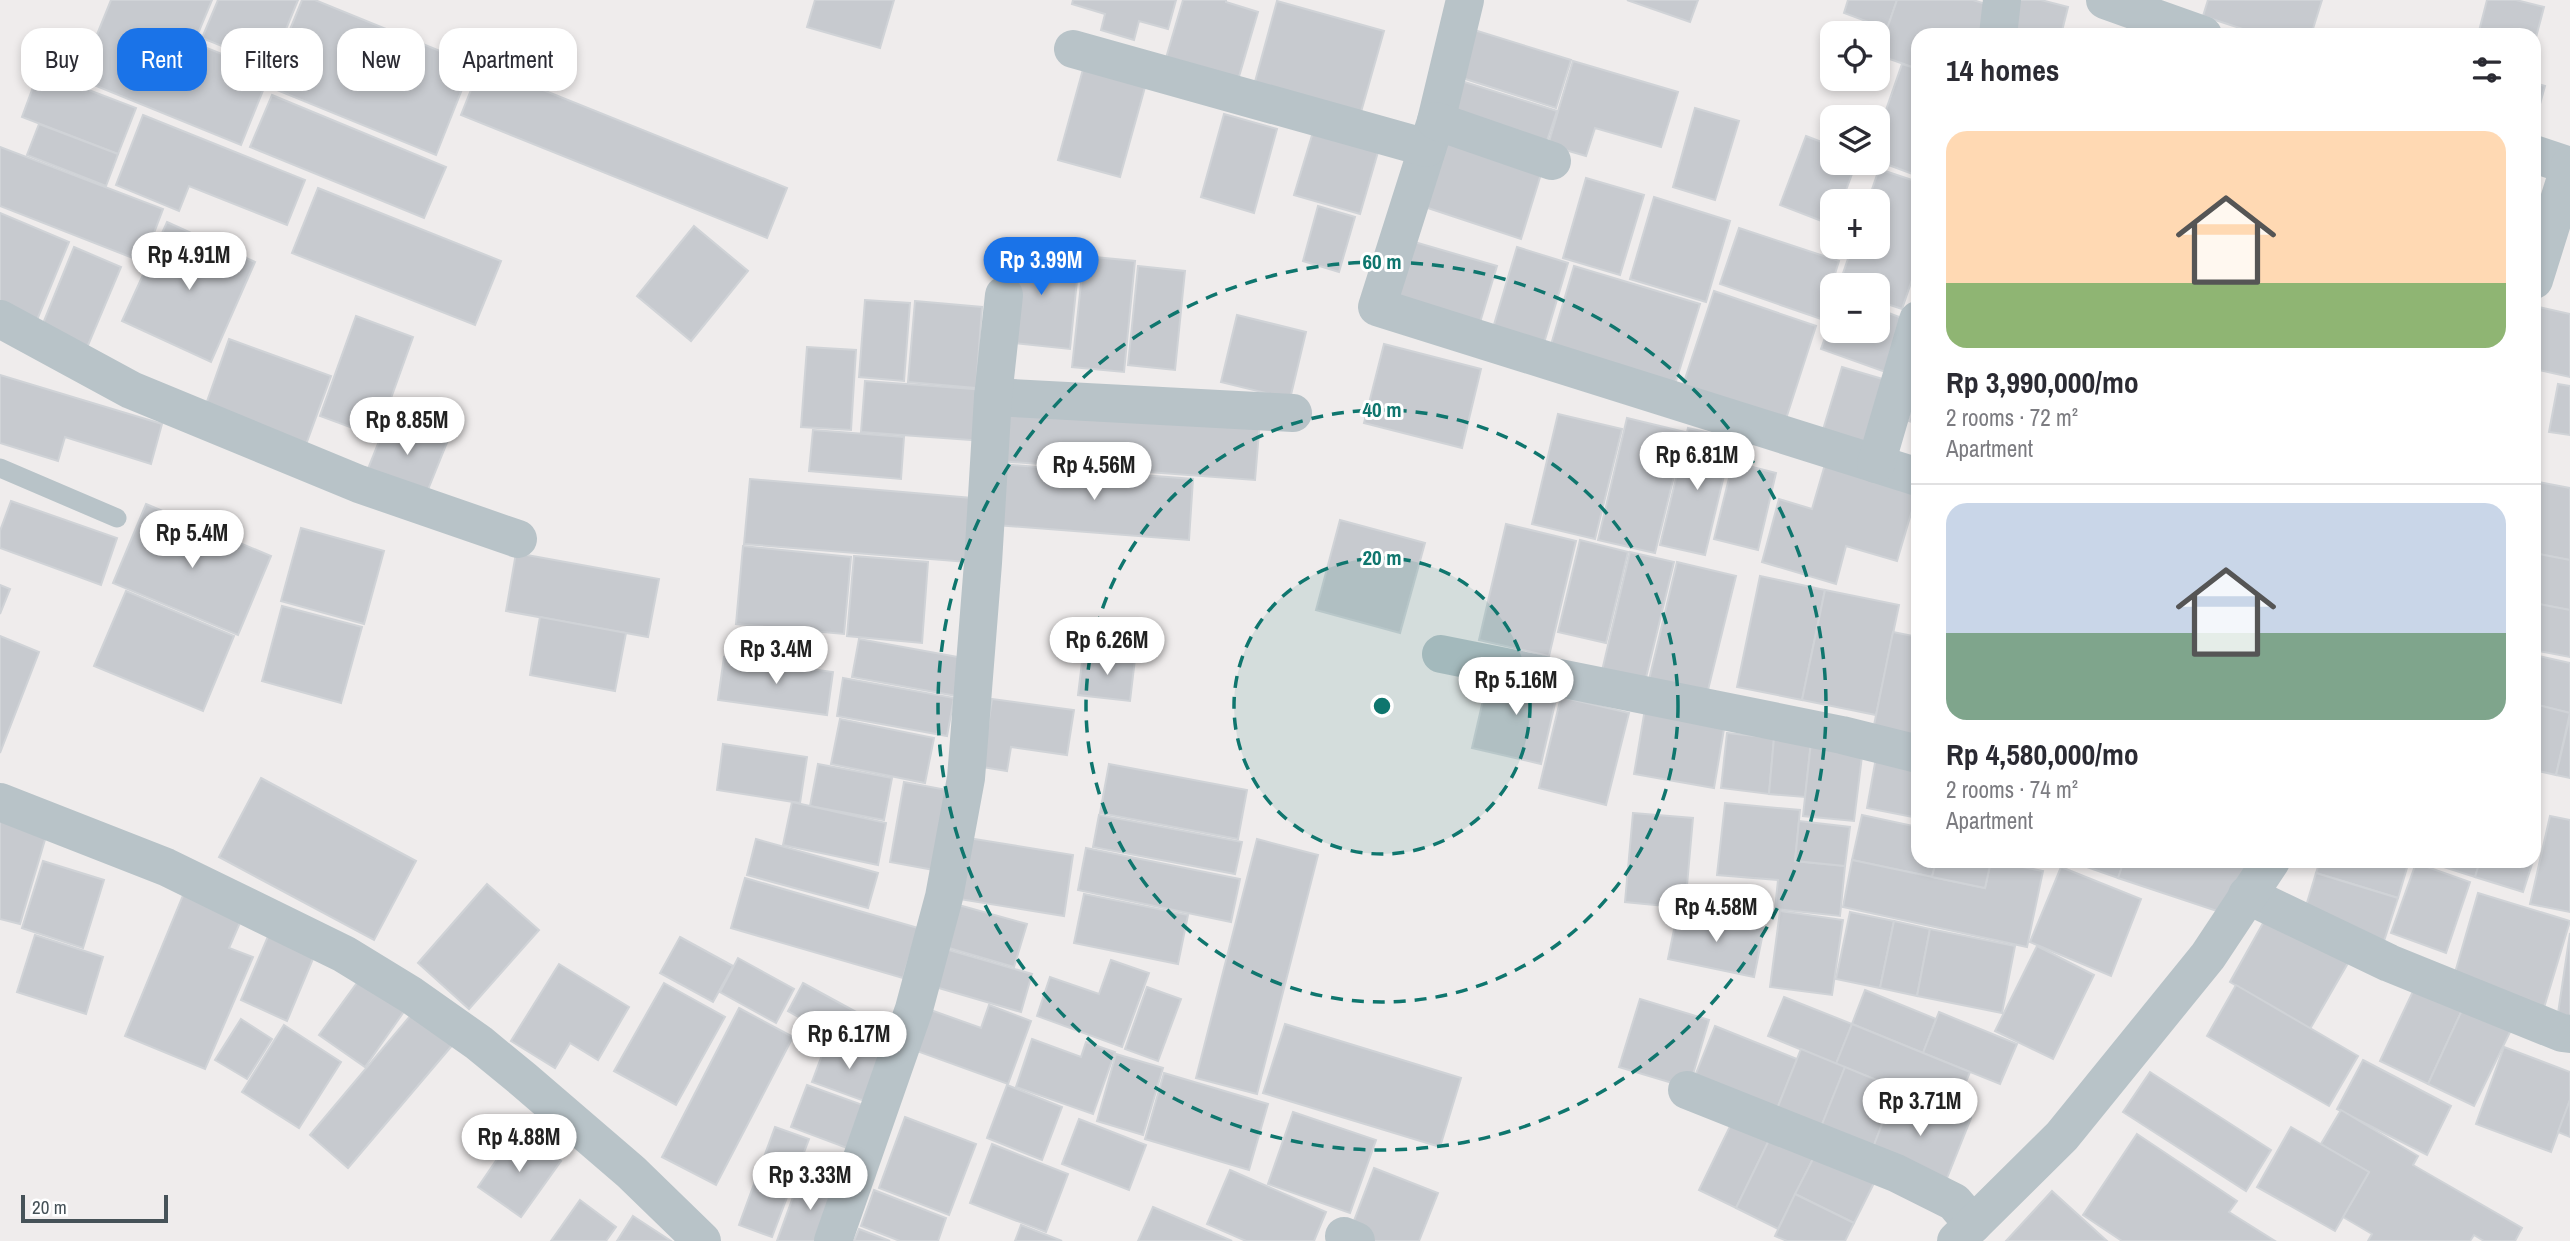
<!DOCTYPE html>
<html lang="en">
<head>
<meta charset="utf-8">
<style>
	body { margin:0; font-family:"Archivo Narrow",sans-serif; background:#f7f7f7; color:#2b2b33; height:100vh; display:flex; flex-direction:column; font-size:26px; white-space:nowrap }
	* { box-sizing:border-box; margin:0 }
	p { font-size:23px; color:#7c7c81 }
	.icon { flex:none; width:38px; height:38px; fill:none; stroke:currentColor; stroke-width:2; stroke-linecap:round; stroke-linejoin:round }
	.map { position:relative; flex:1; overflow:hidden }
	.side { position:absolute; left:1911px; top:28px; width:630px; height:840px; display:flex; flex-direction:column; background:#fff; border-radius:21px; box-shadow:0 4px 10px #0003 }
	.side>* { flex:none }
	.hud { position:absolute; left:21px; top:28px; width:665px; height:63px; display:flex; gap:14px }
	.fabs { position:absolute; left:1820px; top:21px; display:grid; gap:14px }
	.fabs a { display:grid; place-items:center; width:70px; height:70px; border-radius:14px; background:#fff; box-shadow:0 4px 10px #0003; font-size:35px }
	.scale { position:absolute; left:21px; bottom:18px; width:147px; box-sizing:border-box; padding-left:7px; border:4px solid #465258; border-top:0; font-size:19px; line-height:24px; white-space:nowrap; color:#465258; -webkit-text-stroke:5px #fff; paint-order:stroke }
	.price { position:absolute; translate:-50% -60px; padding:0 16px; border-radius:24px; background:#fff; color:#222; font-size:23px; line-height:46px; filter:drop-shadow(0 2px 4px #0008) }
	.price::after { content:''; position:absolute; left:50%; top:42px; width:21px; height:16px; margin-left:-10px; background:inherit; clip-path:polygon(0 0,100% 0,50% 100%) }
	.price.selected { background:#1a73e8; color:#fff }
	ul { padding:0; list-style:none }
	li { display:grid; align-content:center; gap:14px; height:371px; padding:0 35px }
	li+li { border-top:2px solid #e1e1e2 }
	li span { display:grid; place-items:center; height:217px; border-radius:21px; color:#555 }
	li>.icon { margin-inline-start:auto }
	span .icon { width:126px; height:126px; fill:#fffc; stroke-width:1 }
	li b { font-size:30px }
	h2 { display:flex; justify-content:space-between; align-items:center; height:84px; padding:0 35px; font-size:30px }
	.pill { padding:0 24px; border-radius:21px; background:#fff; box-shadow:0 4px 10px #0003; font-size:24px; line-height:63px }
	.pill.selected { background:#1a73e8; color:#fff }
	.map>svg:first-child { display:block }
	.building { fill:#c7cacf; stroke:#d0d3d7; stroke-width:2 }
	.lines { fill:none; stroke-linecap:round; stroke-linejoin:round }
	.service { stroke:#b8c3c8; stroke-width:19 }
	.minor { stroke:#b8c3c8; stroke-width:38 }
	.ring { fill:none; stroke:#0f766e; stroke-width:3.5; stroke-dasharray:12 9 }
	.centre { fill:#0f766e; stroke:#fff; stroke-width:3.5 }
	.ring-label { font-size:21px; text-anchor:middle; font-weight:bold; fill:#0f766e; stroke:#fff; stroke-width:6; stroke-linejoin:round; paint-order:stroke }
</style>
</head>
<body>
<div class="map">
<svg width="2570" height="1241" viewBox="0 0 2570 1241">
	<rect width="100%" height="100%" fill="#efecec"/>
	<g class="building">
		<path d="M111,0H212L194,43L270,73L241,145L79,79Z"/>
		<path d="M218,0H298L271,66L202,38Z"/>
		<path d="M302,0H315L472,64L436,155L267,86Z"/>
		<path d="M815,0H894L880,48L807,27Z"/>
		<path d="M1073,0H1176L1168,29L1139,21L1134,40L1101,30L1105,14L1072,4Z"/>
		<path d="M1183,0H1226V2L1258,12L1238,80L1166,58Z"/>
		<path d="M1627,0H1698L1690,22Z"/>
		<path d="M1848,0H1897L1887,29L1844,13Z"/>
		<path d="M1897,0H1973L1992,6L1982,35H1918V69L1878,55Z"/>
		<path d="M2011,0H2041L2068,7L2061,35H2003Z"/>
		<path d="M2208,0H2322L2311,35H2261L2203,16Z"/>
		<path d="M2487,0H2516L2544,7L2534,45V35H2478Z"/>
		<path d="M1277,1L1384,31L1359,119L1253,89Z"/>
		<path d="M1471,29L1571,60L1556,108L1456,76Z"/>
		<path d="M1573,61L1678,92L1661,147L1595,128L1586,156L1548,145Z"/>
		<path d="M1085,62L1147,80L1120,177L1058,160Z"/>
		<path d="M1902,64L1918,69V176L1878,161V133Z"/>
		<path d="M481,65L787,188L767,238L461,115Z"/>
		<path d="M39,71L136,108L118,154L22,117Z"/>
		<path d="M1455,79L1557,111L1543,153L1442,120Z"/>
		<path d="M2534,83L2545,86L2534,126Z"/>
		<path d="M272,95L446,167L424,218L250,147Z"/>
		<path d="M1695,108L1739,121L1715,200L1673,187Z"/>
		<path d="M1224,114L1277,129L1254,213L1201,197Z"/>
		<path d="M143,115L305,180L287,225L189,186L179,211L116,185Z"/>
		<path d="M39,124L118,154L106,186L27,155Z"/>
		<path d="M1443,128L1545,161L1521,239L1419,205Z"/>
		<path d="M1313,132L1378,152L1360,214L1294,195Z"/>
		<path d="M1806,136L1832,146V163H1856L1842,201H1832V225L1780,205Z"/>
		<path d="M0,147L163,209L143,262L0,206Z"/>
		<path d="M1879,169L1918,182V262L1902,309L1878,301V285H1839L1852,247H1878V201H1868Z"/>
		<path d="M1586,178L1644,195L1620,275L1563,258Z"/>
		<path d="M318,188L501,261L475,325L292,253Z"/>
		<path d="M1654,197L1730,221L1706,302L1630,279Z"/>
		<path d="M1318,206L1355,217L1339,272L1303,261Z"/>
		<path d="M0,213L69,242L37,320L0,305Z"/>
		<path d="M167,222L255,262L211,362L122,321Z"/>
		<path d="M694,226L748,271L691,341L637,296Z"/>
		<path d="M1739,228L1839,261L1821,319L1720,284Z"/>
		<path d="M1411,241L1497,266L1478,329L1392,303Z"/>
		<path d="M1012,245L1080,251L1070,349L1003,342Z"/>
		<path d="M74,247L121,267L86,350L40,331Z"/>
		<path d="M1517,247L1568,263L1544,343L1493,328Z"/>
		<path d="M1084,256L1135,261L1124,372L1072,367Z"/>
		<path d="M1138,266L1185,271L1175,370L1128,365Z"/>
		<path d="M1574,266L1700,304L1672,394L1548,355Z"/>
		<path d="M1714,291L1816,326L1784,425L1681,391Z"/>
		<path d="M865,300L910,303L904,381L859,377Z"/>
		<path d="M915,301L982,307L976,388L908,382Z"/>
		<path d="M2534,306L2570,314V377L2534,369Z"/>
		<path d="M1878,309L1910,321L1891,374L1821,349L1832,318V331H1878Z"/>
		<path d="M1237,315L1306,332L1290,399L1221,382Z"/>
		<path d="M356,316L413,337L377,437L320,416Z"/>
		<path d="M229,339L331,376L304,450L203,413Z"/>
		<path d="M1384,344L1481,369L1462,448L1364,423Z"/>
		<path d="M807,347L856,350L851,430L801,427Z"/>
		<path d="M1842,367L1896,383L1876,449L1822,433Z"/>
		<path d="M0,375L162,424L151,464L65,437L58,461L0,443Z"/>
		<path d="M865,381L987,390L984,441L861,432Z"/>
		<path d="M2558,384L2570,386V435L2549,432Z"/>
		<path d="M1918,387V424L1909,421Z"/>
		<path d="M1004,401L1260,420L1255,480L999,461Z"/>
		<path d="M391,411L450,435L423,502L364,479Z"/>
		<path d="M1558,414L1622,429L1595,539L1532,524Z"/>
		<path d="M1627,418L1685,432L1655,553L1598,540Z"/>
		<path d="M1688,428L1733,438L1705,555L1660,545Z"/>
		<path d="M813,430L904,437L901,479L809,471Z"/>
		<path d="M1826,461L1918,490L1897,561L1846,546L1836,584L1762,562L1779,499L1812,509Z"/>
		<path d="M1733,462L1776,473L1758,550L1714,539Z"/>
		<path d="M1000,464L1193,479L1189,540L996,525Z"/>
		<path d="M750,479L972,498L967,562L744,544Z"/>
		<path d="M2534,481L2570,488V560L2534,553Z"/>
		<path d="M11,501L117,538L101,585L0,548V531Z"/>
		<path d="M146,504L271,556L238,635L113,583Z"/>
		<path d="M1340,520L1425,543L1400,633L1316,610Z"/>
		<path d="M1506,524L1576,541L1549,656L1479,640Z"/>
		<path d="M301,528L384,551L364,624L281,601Z"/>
		<path d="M1580,540L1628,552L1606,643L1558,632Z"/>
		<path d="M743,546L851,557L844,634L736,624Z"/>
		<path d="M1630,552L1674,562L1644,686L1601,675Z"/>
		<path d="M516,553L659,579L648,637L506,611Z"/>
		<path d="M2534,553L2570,560V610L2534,603Z"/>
		<path d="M854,556L928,562L922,643L847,636Z"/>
		<path d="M1677,562L1736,576L1706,698L1648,684Z"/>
		<path d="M1760,576L1825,590L1802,700L1737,687Z"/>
		<path d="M0,585L10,589L0,614Z"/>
		<path d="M1825,590L1899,605L1876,715L1802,700Z"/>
		<path d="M126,591L234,636L203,711L94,666Z"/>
		<path d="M2534,603L2570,610V657L2534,650Z"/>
		<path d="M282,606L362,627L341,703L262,681Z"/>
		<path d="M540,617L626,633L615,691L530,675Z"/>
		<path d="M1893,632L1918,637V749L1871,740Z"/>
		<path d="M0,636L39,652L0,753Z"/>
		<path d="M859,639L969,659L962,697L852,677Z"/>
		<path d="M1083,654L1135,659L1130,701L1078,695Z"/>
		<path d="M2534,655L2570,663V713L2534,704Z"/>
		<path d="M724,657L833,672L827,715L718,700Z"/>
		<path d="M1490,670L1559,686L1541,764L1472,748Z"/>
		<path d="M843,678L954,698L947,736L837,716Z"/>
		<path d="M1561,697L1629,713L1606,805L1539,788Z"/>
		<path d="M992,699L1074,710L1067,755L1011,747L1007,771L982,767Z"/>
		<path d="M2534,704L2570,713L2556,775L2534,770Z"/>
		<path d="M1645,709L1725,723L1714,788L1634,774Z"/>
		<path d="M2570,716V778L2556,775Z"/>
		<path d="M840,719L934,738L925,783L831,764Z"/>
		<path d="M1727,733L1774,738L1769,794L1721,788Z"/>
		<path d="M1774,738L1811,742L1805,797L1769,794Z"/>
		<path d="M1811,742L1863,748L1854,821L1803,816Z"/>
		<path d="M723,744L807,757L800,803L717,790Z"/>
		<path d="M1877,752L1918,760V818L1867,808Z"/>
		<path d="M818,764L892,778L884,820L810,806Z"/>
		<path d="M1109,764L1247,790L1238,839L1100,813Z"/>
		<path d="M261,778L416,861L374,940L219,857Z"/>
		<path d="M904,782L947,790L934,870L890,862Z"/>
		<path d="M792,802L886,823L878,865L783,845Z"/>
		<path d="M1725,803L1800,810L1795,861L1845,866L1840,916L1775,909L1778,880L1717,875Z"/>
		<path d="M1633,813L1693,818L1685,908L1625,902Z"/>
		<path d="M1099,815L1242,842L1235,874L1093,847Z"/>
		<path d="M1862,815L1918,827V861H1936L1932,877L1852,860Z"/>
		<path d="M2550,816L2570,820V912L2530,904Z"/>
		<path d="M0,818L47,833L20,924L0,919Z"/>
		<path d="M1799,821L1850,827L1845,866L1795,861Z"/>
		<path d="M962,837L1073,855L1064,916L953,898Z"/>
		<path d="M756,839L878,873L868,908L747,875Z"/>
		<path d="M1257,839L1318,855L1257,1094L1196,1078Z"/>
		<path d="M1086,848L1240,879L1231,922L1078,890Z"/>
		<path d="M1852,860L1985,888L1991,861L2043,871L2027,947L1843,907Z"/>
		<path d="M43,861L104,880L83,948L22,928Z"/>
		<path d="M1936,861H1991L1985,888L1932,877Z"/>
		<path d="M2070,861H2124L2118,878Z"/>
		<path d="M2124,861H2248L2229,915L2118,878Z"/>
		<path d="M2320,861H2409L2398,898L2316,873Z"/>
		<path d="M2425,861H2480L2475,877Z"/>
		<path d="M2480,861H2533L2523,892L2475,877Z"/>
		<path d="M2416,863L2470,882L2446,953L2391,933Z"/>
		<path d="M2061,867L2141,899L2111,976L2030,942Z"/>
		<path d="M2316,873L2398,898L2384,941L2303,916Z"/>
		<path d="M745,878L918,928L903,978L731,928Z"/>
		<path d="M487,884L539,930L469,1009L418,963Z"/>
		<path d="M184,893L242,918L229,948L253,957L205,1069L125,1036Z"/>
		<path d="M2478,893L2570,921L2543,1011L2452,983Z"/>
		<path d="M1084,894L1188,915L1178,964L1074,943Z"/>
		<path d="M955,904L1027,924L1014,967L942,946Z"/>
		<path d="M1678,910L1764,928L1754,977L1668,959Z"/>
		<path d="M1780,911L1843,920L1832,995L1770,987Z"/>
		<path d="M1850,912L1894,921L1880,988L1836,979Z"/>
		<path d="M2267,916L2348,963L2310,1029L2230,982Z"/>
		<path d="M1894,921L1930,929L1917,996L1880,988Z"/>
		<path d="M1930,929L2015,946L2002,1013L1917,996Z"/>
		<path d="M2570,933V1022L2557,1020Z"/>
		<path d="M269,934L315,954L287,1021L241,1000Z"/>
		<path d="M35,935L103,957L86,1014L17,992Z"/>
		<path d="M680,937L733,966L713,1002L660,973Z"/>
		<path d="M2037,946L2094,975L2053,1059L1995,1031Z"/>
		<path d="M942,948L1032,974L1021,1012L932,986Z"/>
		<path d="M738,958L794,989L776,1023L720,992Z"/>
		<path d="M1111,960L1149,973L1122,1047L1037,1016L1050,977L1099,994Z"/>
		<path d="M559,964L629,1007L598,1060L570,1043L555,1068L511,1041Z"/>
		<path d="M365,972L410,1003L365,1067L319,1035Z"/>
		<path d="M664,983L725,1017L676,1105L614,1071Z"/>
		<path d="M803,983L858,1013L842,1042L788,1011Z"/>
		<path d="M2236,985L2358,1056L2329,1106L2207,1036Z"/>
		<path d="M2416,985L2463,1008L2428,1084L2380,1061Z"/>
		<path d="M1147,987L1181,999L1158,1061L1125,1049Z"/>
		<path d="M1865,990L1936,1019L1923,1053L1852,1024Z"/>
		<path d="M1784,997L1852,1024L1836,1064L1768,1036Z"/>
		<path d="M1640,999L1709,1020L1689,1088L1619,1067Z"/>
		<path d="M989,1005L1031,1021L1008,1084L914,1050L928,1009L981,1028Z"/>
		<path d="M739,1008L793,1037L716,1185L662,1157Z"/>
		<path d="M2463,1008L2511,1030L2474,1106L2428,1084Z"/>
		<path d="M416,1009L455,1042L348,1168L310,1135Z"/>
		<path d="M1939,1012L2017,1044L2000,1084L1923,1053Z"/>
		<path d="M863,1013L895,1025L884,1054L851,1042Z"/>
		<path d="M241,1019L272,1039L247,1079L215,1060Z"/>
		<path d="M1285,1024L1461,1078L1440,1147L1263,1093Z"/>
		<path d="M1852,1024L1970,1072L1954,1111L1836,1064Z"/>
		<path d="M284,1025L341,1062L299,1128L242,1092Z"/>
		<path d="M1715,1026L1797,1059L1773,1119L1691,1086Z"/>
		<path d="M828,1039L886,1060L870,1103L812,1082Z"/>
		<path d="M1032,1039L1081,1057L1086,1042L1115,1052L1093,1114L1016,1087Z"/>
		<path d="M2504,1047L2570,1072V1100L2551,1152L2476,1124Z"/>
		<path d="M1801,1049L1845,1067L1817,1137L1773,1119Z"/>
		<path d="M1116,1054L1163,1068L1143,1135L1097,1121Z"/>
		<path d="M2363,1060L2451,1106L2427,1155L2337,1109Z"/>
		<path d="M1845,1067L1896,1088L1869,1158L1817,1137Z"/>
		<path d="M2150,1072L2271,1150L2246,1191L2123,1112Z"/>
		<path d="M1164,1073L1268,1104L1249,1170L1145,1139Z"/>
		<path d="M807,1085L871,1108L855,1151L791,1127Z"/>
		<path d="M1007,1085L1062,1107L1042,1160L987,1138Z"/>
		<path d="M1896,1088L1971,1118L1943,1188L1869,1158Z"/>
		<path d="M2570,1100V1137L2558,1132Z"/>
		<path d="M2341,1110L2418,1156L2413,1165L2522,1228L2515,1241H2484L2474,1235L2470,1241H2368L2372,1234L2343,1217L2369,1172L2321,1144Z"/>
		<path d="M1293,1112L1376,1140L1350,1213L1268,1184Z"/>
		<path d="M1735,1116L1772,1134L1736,1208L1699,1190Z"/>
		<path d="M905,1117L976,1144L949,1215L879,1188Z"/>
		<path d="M1079,1119L1146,1145L1129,1190L1062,1164Z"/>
		<path d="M775,1127L809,1139L772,1237L739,1225Z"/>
		<path d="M2291,1127L2369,1172L2335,1231L2257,1187Z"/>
		<path d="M517,1130L561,1161L521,1217L478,1187Z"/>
		<path d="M1772,1134L1815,1155L1778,1229L1736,1208Z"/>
		<path d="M2137,1134L2237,1201L2229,1212L2275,1241H2122L2083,1215Z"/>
		<path d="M992,1144L1068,1174L1046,1232L970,1203Z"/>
		<path d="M1815,1155L1878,1175L1854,1223L1795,1194Z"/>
		<path d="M1374,1168L1438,1193L1419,1241H1368L1349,1234Z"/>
		<path d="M1230,1170L1326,1212L1314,1241H1246L1207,1224Z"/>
		<path d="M801,1175L843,1191L825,1241H777Z"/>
		<path d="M874,1190L946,1218L938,1241H900L861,1226Z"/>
		<path d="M2052,1191L2107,1241H2006Z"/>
		<path d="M1795,1194L1854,1223L1845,1241H1787L1775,1236Z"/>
		<path d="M580,1200L616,1227L606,1241H551Z"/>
		<path d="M1153,1207L1232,1241H1138Z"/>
		<path d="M633,1216L671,1241H617Z"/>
		<path d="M1021,1225L1062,1241H1015Z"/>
		<path d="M859,1229L890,1241H854Z"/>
	</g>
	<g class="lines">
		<path class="service" d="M0,468L117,518"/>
		<g class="minor">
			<path d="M1465,0L1436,121L1377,307L1918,477"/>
			<path d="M2105,0L2203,35"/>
			<path d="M1998,35L2002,0"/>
			<path d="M1073,49L1427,148"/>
			<path d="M1436,121L1552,161"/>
			<path d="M2534,154L2570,166"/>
			<path d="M2534,280L2570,165"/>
			<path d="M0,319L131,390L359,484L518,539"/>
			<path d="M993,397L1293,413"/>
			<path d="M1876,464L1918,320"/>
			<path d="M1441,654L1842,735L1918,754"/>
			<path d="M0,802L166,867L344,954L411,995L479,1043L524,1080L631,1172L702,1241"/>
			<path d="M2247,895L2389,963L2562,1033L2570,1034"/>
			<path d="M1687,1090L1896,1173L1954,1202L1973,1224"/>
			<path d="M1344,1236L1356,1241"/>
			<path d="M833,1241L914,1009L944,897L966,778L983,563L993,397L1004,295"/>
			<path d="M1956,1241L2062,1136L2208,956L2271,861"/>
		</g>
	</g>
	<circle cx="1382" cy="706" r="148" fill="#0f766e" fill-opacity=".12"/>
	<g class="ring">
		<circle cx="1382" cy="706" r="148"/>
		<circle cx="1382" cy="706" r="296"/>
		<circle cx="1382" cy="706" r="444"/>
	</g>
	<circle cx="1382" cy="706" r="10" class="centre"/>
	<g class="ring-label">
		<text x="1382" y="269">60 m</text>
		<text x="1382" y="417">40 m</text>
		<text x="1382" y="565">20 m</text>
	</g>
</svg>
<div class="fabs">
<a><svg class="icon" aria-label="locate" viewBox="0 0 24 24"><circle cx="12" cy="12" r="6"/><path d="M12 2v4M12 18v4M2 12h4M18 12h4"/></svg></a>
<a><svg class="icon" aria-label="layers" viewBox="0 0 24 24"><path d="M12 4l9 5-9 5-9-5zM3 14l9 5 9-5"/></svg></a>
<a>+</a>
<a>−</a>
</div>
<div class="scale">20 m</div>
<b class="price" style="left:189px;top:292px">Rp 4.91M</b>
<b class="price selected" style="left:1041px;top:297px">Rp 3.99M</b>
<b class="price" style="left:407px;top:457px">Rp 8.85M</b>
<b class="price" style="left:1697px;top:492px">Rp 6.81M</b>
<b class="price" style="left:1094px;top:502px">Rp 4.56M</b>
<b class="price" style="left:192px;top:570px">Rp 5.4M</b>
<b class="price" style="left:1107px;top:677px">Rp 6.26M</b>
<b class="price" style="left:776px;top:686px">Rp 3.4M</b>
<b class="price" style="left:1516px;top:717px">Rp 5.16M</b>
<b class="price" style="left:1716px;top:944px">Rp 4.58M</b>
<b class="price" style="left:849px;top:1071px">Rp 6.17M</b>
<b class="price" style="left:1920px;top:1138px">Rp 3.71M</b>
<b class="price" style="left:519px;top:1174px">Rp 4.88M</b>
<b class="price" style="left:810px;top:1212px">Rp 3.33M</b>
<div class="hud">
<a class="pill">Buy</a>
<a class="pill selected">Rent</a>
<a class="pill">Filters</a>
<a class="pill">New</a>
<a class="pill">Apartment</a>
</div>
<section class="side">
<h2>14 homes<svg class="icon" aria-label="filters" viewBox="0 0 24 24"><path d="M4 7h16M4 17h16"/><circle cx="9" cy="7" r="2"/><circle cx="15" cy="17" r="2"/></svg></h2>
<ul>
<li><span style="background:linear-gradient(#ffd9b3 70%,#8fb573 0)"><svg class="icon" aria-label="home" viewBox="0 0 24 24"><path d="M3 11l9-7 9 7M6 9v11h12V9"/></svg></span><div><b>Rp 3,990,000/mo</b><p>2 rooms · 72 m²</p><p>Apartment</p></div></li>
<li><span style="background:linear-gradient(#c9d6e8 60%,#7fa58c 0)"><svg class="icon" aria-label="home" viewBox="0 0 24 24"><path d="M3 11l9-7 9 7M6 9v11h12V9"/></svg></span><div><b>Rp 4,580,000/mo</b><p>2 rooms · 74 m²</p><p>Apartment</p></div></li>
</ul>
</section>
</div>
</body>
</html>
